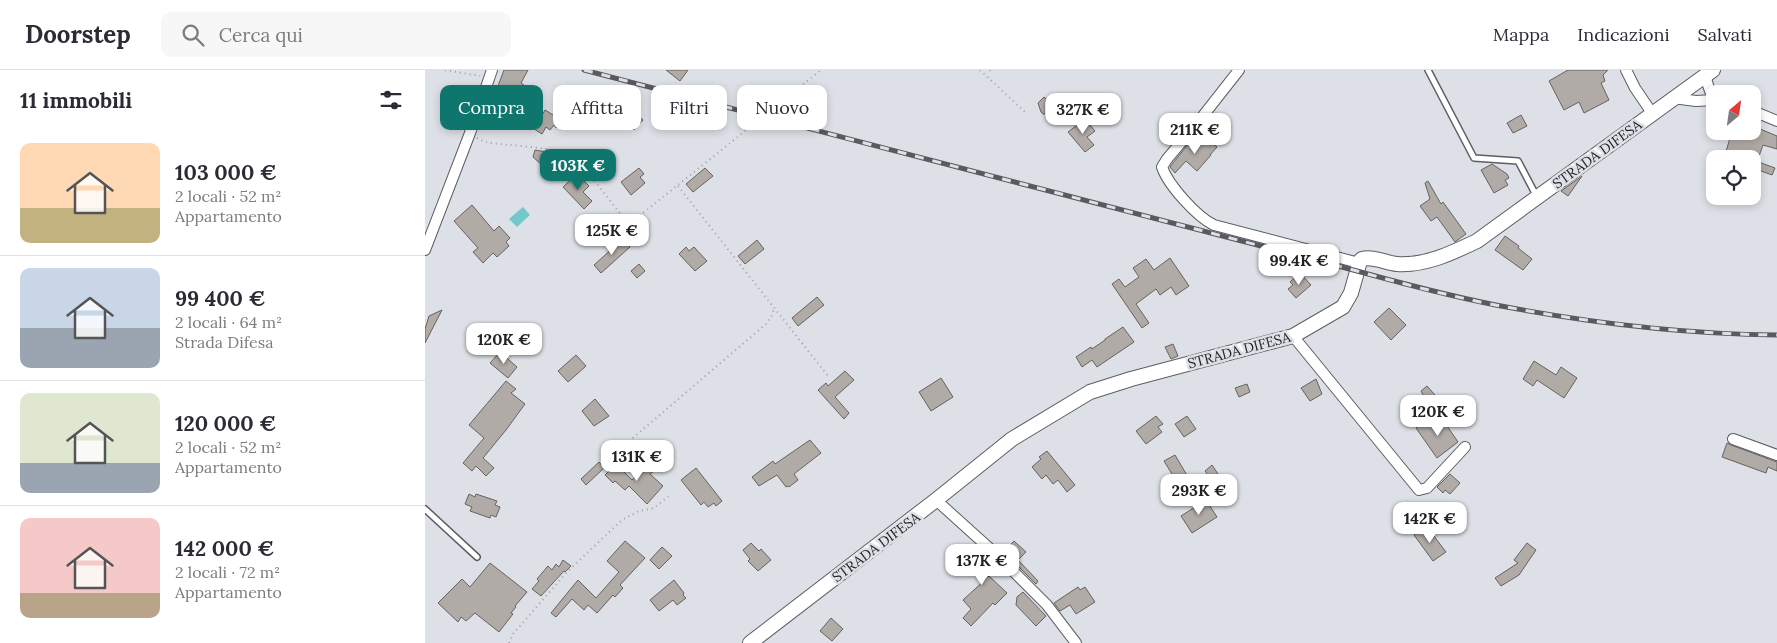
<!DOCTYPE html>
<html lang="it">
<head>
<meta charset="utf-8">
<style>
	body { margin:0; font-family:Lora,serif; background:#f7f7f7; color:#2b2b33; height:100vh; display:flex; flex-direction:column; font-size:19px; white-space:nowrap }
	* { box-sizing:border-box; margin:0 }
	p { font-size:16px; color:#7c7c81 }
	.icon { flex:none; width:28px; height:28px; fill:none; stroke:currentColor; stroke-width:2; stroke-linecap:round; stroke-linejoin:round }
	.map { position:relative; flex:1; overflow:hidden }
	.drawer { display:flex; flex-direction:column; background:#fff; width:425px }
	.drawer>* { flex:none }
	.top-card { position:absolute; left:15px; top:15px; width:475px; height:45px; display:flex; gap:10px }
	.needle { width:32px; rotate:29deg }
	.fabs { position:absolute; left:1281px; top:15px; display:grid; gap:10px }
	.fabs a { display:grid; place-items:center; width:55px; height:55px; border-radius:10px; background:#fff; box-shadow:0 2px 8px #0003; font-size:25px }
	.price { position:absolute; translate:-50% -42px; padding:0 11px; border-radius:10px; background:#fff; color:#222; font-size:16px; line-height:32px; filter:drop-shadow(0 1px 2px #0008) }
	.price::after { content:''; position:absolute; left:50%; top:30px; width:15px; height:11px; margin-left:-8px; background:inherit; clip-path:polygon(0 0,100% 0,50% 100%) }
	.price.active { background:#0f766e; color:#fff }
	ul { padding:0; list-style:none }
	li { display:flex; align-items:center; gap:15px; height:125px; padding:0 20px }
	li+li { border-top:1px solid #e1e1e2 }
	li span { display:grid; place-items:center; flex:none; width:140px; height:100px; border-radius:10px; color:#555 }
	li>.icon { margin-inline-start:auto }
	span .icon { width:60px; height:60px; fill:#fffc; stroke-width:1 }
	li b { font-size:21px }
	h2 { display:flex; justify-content:space-between; align-items:center; height:60px; padding:0 20px; font-size:21px }
	.chip { padding:0 18px; border-radius:10px; background:#fff; box-shadow:0 2px 8px #0003; font-size:18px; line-height:45px }
	.chip.active { background:#0f766e; color:#fff }
	header { display:flex; align-items:center; gap:30px; box-sizing:border-box; height:70px; padding:0 25px; background:#fff; border-bottom:1px solid #e1e1e2 }
	header strong { font-size:24px }
	nav { display:flex; gap:28px; margin-inline-start:auto; font-size:18px }
	.search { width:350px; height:45px; background:#f7f7f7; display:flex; align-items:center; gap:12px; box-sizing:border-box; padding:0 18px; border-radius:10px; color:#7c7c81; font-size:19px }
	main { display:flex; flex:1; min-height:0 }
	.map>svg:first-child { display:block }
	.water { fill:#72c9cc }
	.building { fill:#b1aba7; stroke:#68625f }
	.lines { fill:none; stroke-linecap:round; stroke-linejoin:round }
	.lane-casing { stroke:#5b5e63; stroke-width:8 }
	.street-casing { stroke:#5b5e63; stroke-width:12 }
	.secondary-casing { stroke:#5b5e63; stroke-width:16 }
	.path { stroke:#9ea0a5; stroke-width:2; stroke-dasharray:1 4; stroke-linecap:butt }
	.lane { stroke:#fff; stroke-width:5 }
	.street { stroke:#fff; stroke-width:10 }
	.secondary { stroke:#fff; stroke-width:14 }
	.rail-casing { stroke:#585a5d; stroke-width:5 }
	.rail { stroke:#dde0e6; stroke-width:3; stroke-dasharray:9; stroke-linecap:butt }
	.labels { text-anchor:middle; dominant-baseline:central; stroke-width:5; stroke-linejoin:round; paint-order:stroke }
	.street-label { font-size:14px; fill:#222325; stroke:#dde0e6 }
</style>
</head>
<body>
<header>
<strong>Doorstep</strong>
<div class="search"><svg class="icon" aria-label="search" viewBox="0 0 24 24"><circle cx="10" cy="10" r="6"/><path d="M15 15l6 6"/></svg>Cerca qui</div>
<nav><a>Mappa</a><a>Indicazioni</a><a>Salvati</a></nav>
</header>
<main>
<section class="drawer">
<h2>11 immobili<svg class="icon" aria-label="filters" viewBox="0 0 24 24"><path d="M4 7h16M4 17h16"/><circle cx="9" cy="7" r="2"/><circle cx="15" cy="17" r="2"/></svg></h2>
<ul>
<li><span style="background:linear-gradient(#ffd9b3 65%,#c2b280 0)"><svg class="icon" aria-label="home" viewBox="0 0 24 24"><path d="M3 11l9-7 9 7M6 9v11h12V9"/></svg></span><div><b>103 000 €</b><p>2 locali · 52 m²</p><p>Appartamento</p></div></li>
<li><span style="background:linear-gradient(#c9d6e8 60%,#9aa5b1 0)"><svg class="icon" aria-label="home" viewBox="0 0 24 24"><path d="M3 11l9-7 9 7M6 9v11h12V9"/></svg></span><div><b>99 400 €</b><p>2 locali · 64 m²</p><p>Strada Difesa</p></div></li>
<li><span style="background:linear-gradient(#dfe7d0 70%,#9aa5b1 0)"><svg class="icon" aria-label="home" viewBox="0 0 24 24"><path d="M3 11l9-7 9 7M6 9v11h12V9"/></svg></span><div><b>120 000 €</b><p>2 locali · 52 m²</p><p>Appartamento</p></div></li>
<li><span style="background:linear-gradient(#f6c9c9 75%,#b9a48a 0)"><svg class="icon" aria-label="home" viewBox="0 0 24 24"><path d="M3 11l9-7 9 7M6 9v11h12V9"/></svg></span><div><b>142 000 €</b><p>2 locali · 72 m²</p><p>Appartamento</p></div></li>
</ul>
</section>
<div class="map">
<svg width="1352" height="573" viewBox="0 0 1352 573">
	<rect width="100%" height="100%" fill="#dde0e6"/>
	<path class="water" d="M98,137L105,145L92,157L84,149Z"/>
	<g class="building">
		<path d="M79,0H103L96,13L99,15L91,27L73,16Z"/>
		<path d="M241,0H263L255,11Z"/>
		<path d="M1143,0H1183L1178,5L1180,11L1176,13L1184,30L1159,43L1154,32L1139,40L1124,11Z"/>
		<path d="M619,27L623,31L633,28L639,36L637,38L625,44H618L616,42L613,33Z"/>
		<path d="M157,33L172,45L166,53L151,41Z"/>
		<path d="M120,40L138,51L131,58L129,55L125,60L121,57L117,64L109,59Z"/>
		<path d="M212,44L218,50L209,60L203,54Z"/>
		<path d="M1096,45L1102,56L1088,63L1082,53Z"/>
		<path d="M660,49L670,61L662,67L669,75L660,82L643,62Z"/>
		<path d="M1328,56L1352,66V79L1338,75L1333,89H1311L1300,85L1307,61H1328Z"/>
		<path d="M780,67L792,77L785,85H786L772,101L761,91L750,103L745,97L748,93L765,72L769,75L772,72L774,74Z"/>
		<path d="M110,80L139,85L136,96L129,94L128,99L117,95L108,87Z"/>
		<path d="M1328,90L1350,98L1347,105L1328,98Z"/>
		<path d="M1067,94L1082,104L1084,108L1080,110L1083,115L1069,123L1056,100Z"/>
		<path d="M214,98L219,104L215,107L220,113L206,125L196,112Z"/>
		<path d="M280,98L288,106L268,122L261,114Z"/>
		<path d="M152,104L164,116L158,122L167,131L159,139L138,117Z"/>
		<path d="M1157,106L1143,126L1136,121Z"/>
		<path d="M1003,111L1016,134L1018,132L1041,164L1030,172L1012,147L1006,151L995,136L1005,129L1000,113Z"/>
		<path d="M47,135L69,161L74,156L85,168L81,172L84,176L72,187L68,183L58,193L48,182L53,178L29,151Z"/>
		<path d="M1080,166L1094,176L1093,178L1107,189L1098,200L1070,180Z"/>
		<path d="M198,169L205,177L176,203L169,195Z"/>
		<path d="M332,170L339,179L320,194L313,186Z"/>
		<path d="M261,177L264,181L269,177L282,191L270,201L254,184Z"/>
		<path d="M745,188L764,216L751,225L746,217L735,225L731,219L711,234L724,253L717,258L687,214L694,209L700,217L714,207L708,198L721,189L729,200Z"/>
		<path d="M214,194L220,201L212,208L206,201Z"/>
		<path d="M875,203L886,215L871,228L863,219L868,215L865,212Z"/>
		<path d="M392,227L399,235L373,256L367,248Z"/>
		<path d="M964,238L981,255L966,270L949,252Z"/>
		<path d="M17,240L0,273V259L4,246Z"/>
		<path d="M698,257L709,272L672,297L667,290L657,297L651,287L666,277L667,279L680,270V269Z"/>
		<path d="M748,274L753,286L746,289L740,277Z"/>
		<path d="M75,282L92,297L83,308L65,293Z"/>
		<path d="M151,285L161,296L143,312L133,301Z"/>
		<path d="M1109,291L1131,305L1136,297L1152,308L1139,328L1112,310L1108,316L1098,309Z"/>
		<path d="M420,301L429,310L410,327L424,343L419,349L393,320L401,313L403,316Z"/>
		<path d="M516,308L528,327L506,341L494,322Z"/>
		<path d="M891,309L897,324L885,331L876,318Z"/>
		<path d="M81,311L91,319L86,323L100,334L81,360L58,388L69,398L61,406L51,396L47,401L38,393L59,368L44,355Z"/>
		<path d="M822,314L825,322L814,327L810,318Z"/>
		<path d="M1002,316L1010,325L1002,332L996,321Z"/>
		<path d="M170,329L184,346L169,356L157,341Z"/>
		<path d="M731,346L738,354L733,357L737,362L721,374L711,361Z"/>
		<path d="M762,346L771,359L759,367L750,354Z"/>
		<path d="M1016,347L1033,372L1012,388L991,358L1000,352L1004,356Z"/>
		<path d="M385,370L396,383L369,404L373,410L364,417L363,416L361,417L352,405L334,416L327,407L348,391L350,394Z"/>
		<path d="M1302,373L1306,375L1352,392V401L1343,397L1341,403L1297,387Z"/>
		<path d="M622,381L650,415L642,422L633,410L628,414L621,405L617,409L607,397L616,389L614,387Z"/>
		<path d="M750,385L763,407L753,414L739,391Z"/>
		<path d="M174,392L179,398L161,415L156,409Z"/>
		<path d="M191,394L207,410L223,395L229,401L225,404L238,416L222,434L204,416L200,420L190,411L188,413L180,405Z"/>
		<path d="M787,395L793,404L786,409L780,401Z"/>
		<path d="M271,398L297,431L291,436L289,433L283,437L279,432L276,435L256,410Z"/>
		<path d="M1025,404L1035,413L1025,424L1020,420L1018,423L1012,417Z"/>
		<path d="M44,424L50,427L51,424L72,431L70,435L75,437L71,447L66,445L65,448L45,441L47,437L40,434Z"/>
		<path d="M781,430L792,447L767,463L756,446Z"/>
		<path d="M1002,457L1021,482L1008,491L989,465Z"/>
		<path d="M200,471L220,488L195,515L198,518L190,527L188,525L172,543L163,535L159,540L147,529L131,547L126,543L153,510L171,528L194,502L182,491Z"/>
		<path d="M589,471L601,482L593,490L613,511L611,514L579,482Z"/>
		<path d="M326,473L334,481L336,479L346,490L333,501L323,491L325,489L318,480Z"/>
		<path d="M1102,473L1111,480L1094,505L1076,516L1070,508L1093,493L1089,490Z"/>
		<path d="M551,475L573,496L563,507L564,506L582,523L570,535L568,533L546,556L538,548L546,539L538,530L561,509L538,489Z"/>
		<path d="M237,477L247,486L234,499L225,490Z"/>
		<path d="M138,490L146,496L140,502L139,501L116,526L107,519L114,511L112,509L123,496L127,500L131,494L134,497Z"/>
		<path d="M65,493L102,522L90,536L91,537L86,543L88,544L74,562L50,543L41,551L36,547L33,552L13,533L37,509L45,517Z"/>
		<path d="M249,510L259,523L258,525L261,528L252,535L248,530L234,541L225,530Z"/>
		<path d="M653,517L655,520L660,517L670,532L651,544L645,535L635,541L629,533Z"/>
		<path d="M598,522L621,546L611,556L591,535L592,527Z"/>
		<path d="M406,548L418,559L407,571L395,561Z"/>
	</g>
	<g class="lines">
		<defs>
			<g id="lane">
				<path d="M1003,0L1049,88L1093,91L1112,127"/>
				<path d="M0,439L52,487"/>
			</g>
			<g id="street">
				<path d="M814,0L770,56L742,89L737,97C743,115 772,147 789,155L934,193"/>
				<path d="M1201,0L1210,18L1227,43"/>
				<path d="M1280,6L1285,21L1290,25"/>
				<path d="M1248,28L1271,31L1290,30"/>
				<path d="M1328,41L1352,51"/>
				<path d="M0,180L45,63L67,0"/>
				<path d="M868,266L994,420L1002,418L1040,377"/>
				<path d="M1308,369L1352,385"/>
				<path d="M511,430L573,486L622,535L651,573"/>
			</g>
			<path id="secondary" d="M325,573L511,430L587,369L665,322L706,309L868,266L918,237L926,223L935,191L937,189C948,186 961,193 972,194C1000,196 1027,183 1052,171L1288,0"/>
		</defs>
		<use href="#lane" class="lane-casing"/>
		<use href="#street" class="street-casing"/>
		<use href="#secondary" class="secondary-casing"/>
		<g class="path">
			<path d="M20,0L55,6"/>
			<path d="M555,0L600,42"/>
			<path d="M565,0L568,2"/>
			<path d="M52,68L60,72C81,76 127,76 144,86C161,96 181,127 195,143L199,147L208,151L396,0"/>
			<path d="M253,116L403,306"/>
			<path d="M181,391L341,254L346,247L349,239"/>
			<path d="M84,573L88,564L142,502L197,450L214,441L229,438L245,425"/>
		</g>
		<use href="#lane" class="lane"/>
		<use href="#street" class="street"/>
		<use href="#secondary" class="secondary"/>
		<defs>
			<path id="rail" d="M159,0L932,201C983,215 1035,229 1087,238C1174,254 1264,264 1352,265"/>
		</defs>
		<use href="#rail" class="rail-casing"/>
		<use href="#rail" class="rail"/>
	</g>
	<g class="labels">
		<g class="street-label">
			<text transform="translate(1172 84) rotate(-36)">STRADA DIFESA</text>
			<text transform="translate(814 280) rotate(-15)">STRADA DIFESA</text>
			<text transform="translate(451 477) rotate(-37)">STRADA DIFESA</text>
		</g>
	</g>
</svg>
<div class="fabs">
<a><svg class="needle" viewBox="-14 -14 28 28"><path d="M0-13l5 13h-10z" fill="#e53935"/><path d="M0 13l5-13h-10z" fill="#7c7c81"/></svg></a>
<a><svg class="icon" aria-label="locate" viewBox="0 0 24 24"><circle cx="12" cy="12" r="6"/><path d="M12 2v4M12 18v4M2 12h4M18 12h4"/></svg></a>
</div>
<b class="price" style="left:658px;top:65px">327K €</b>
<b class="price" style="left:770px;top:85px">211K €</b>
<b class="price active" style="left:153px;top:121px">103K €</b>
<b class="price" style="left:187px;top:186px">125K €</b>
<b class="price" style="left:874px;top:216px">99.4K €</b>
<b class="price" style="left:79px;top:295px">120K €</b>
<b class="price" style="left:1013px;top:367px">120K €</b>
<b class="price" style="left:212px;top:412px">131K €</b>
<b class="price" style="left:774px;top:446px">293K €</b>
<b class="price" style="left:1005px;top:474px">142K €</b>
<b class="price" style="left:557px;top:516px">137K €</b>
<div class="top-card">
<a class="chip active">Compra</a>
<a class="chip">Affitta</a>
<a class="chip">Filtri</a>
<a class="chip">Nuovo</a>
</div>
</div>
</main>
</body>
</html>
